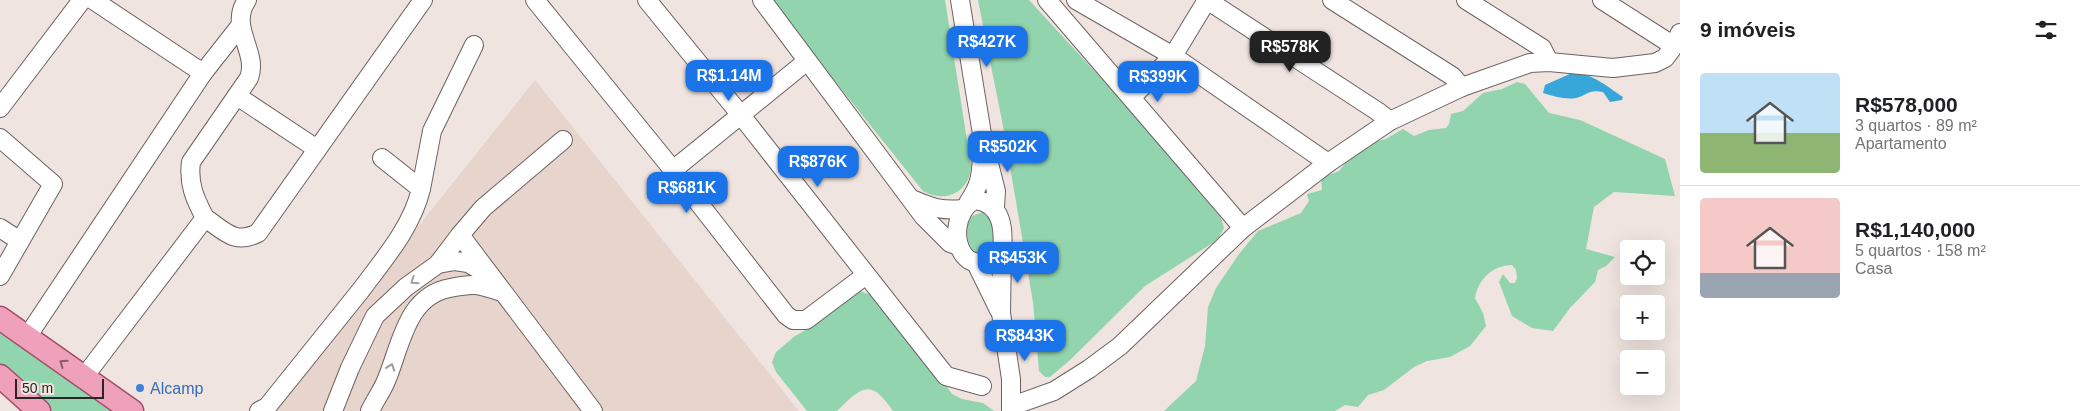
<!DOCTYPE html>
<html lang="pt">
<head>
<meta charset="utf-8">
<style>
	body { margin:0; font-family:Arial,sans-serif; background:#f6f6f6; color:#202124; height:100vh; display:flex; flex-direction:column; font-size:19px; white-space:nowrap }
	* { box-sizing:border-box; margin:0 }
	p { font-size:16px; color:#757577 }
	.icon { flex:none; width:28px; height:28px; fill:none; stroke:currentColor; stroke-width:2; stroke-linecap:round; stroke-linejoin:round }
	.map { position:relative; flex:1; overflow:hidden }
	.panel { display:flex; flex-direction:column; background:#fff; width:400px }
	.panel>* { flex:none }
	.buttons { position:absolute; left:1620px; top:240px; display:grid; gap:10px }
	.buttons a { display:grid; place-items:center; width:45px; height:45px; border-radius:5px; background:#fff; box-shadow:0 5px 20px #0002; font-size:25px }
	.scale { position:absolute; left:15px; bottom:12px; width:89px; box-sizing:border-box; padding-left:5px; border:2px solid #2a2625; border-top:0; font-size:14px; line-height:18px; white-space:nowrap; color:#2a2625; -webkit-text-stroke:4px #efe4df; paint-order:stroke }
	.price { position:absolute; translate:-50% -42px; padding:0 11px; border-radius:10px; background:#1a73e8; color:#fff; font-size:16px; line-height:32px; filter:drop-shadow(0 1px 2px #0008) }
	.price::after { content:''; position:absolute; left:50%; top:30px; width:15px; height:11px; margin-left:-8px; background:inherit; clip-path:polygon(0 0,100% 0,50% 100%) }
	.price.active { background:#222; color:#fff }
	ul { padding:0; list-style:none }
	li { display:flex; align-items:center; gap:15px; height:125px; padding:0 20px }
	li+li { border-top:1px solid #e0e0e0 }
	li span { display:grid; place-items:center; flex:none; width:140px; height:100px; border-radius:5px; color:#555 }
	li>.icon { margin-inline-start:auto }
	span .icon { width:60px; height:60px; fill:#fffc; stroke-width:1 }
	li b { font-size:21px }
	h2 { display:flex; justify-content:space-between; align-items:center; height:60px; padding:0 20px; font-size:21px }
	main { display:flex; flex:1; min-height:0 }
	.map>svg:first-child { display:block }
	.built { fill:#e6d4cd }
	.green { fill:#91d4ad }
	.water { fill:#36a7d8 }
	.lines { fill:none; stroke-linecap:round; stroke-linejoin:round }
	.minor-casing { stroke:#6c625f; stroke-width:20 }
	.major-casing { stroke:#a44e69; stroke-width:25 }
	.minor { stroke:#fff; stroke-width:18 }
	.major { stroke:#efa1bb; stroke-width:22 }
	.oneway { stroke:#9f9d9d }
	.oneway2 { stroke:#835d68 }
	.shop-dot { fill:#3f7fe0; stroke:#efe4df; stroke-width:2 }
	.labels { text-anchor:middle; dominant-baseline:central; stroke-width:5; stroke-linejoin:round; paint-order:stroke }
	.shop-label { font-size:16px; fill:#366cbe; stroke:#efe4df; text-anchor:start }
</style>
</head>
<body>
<main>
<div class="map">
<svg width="1680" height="411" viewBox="0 0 1680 411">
	<rect width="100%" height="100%" fill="#efe4df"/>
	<path class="built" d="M535,80L799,411H271Z"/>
	<g class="green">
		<path d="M770,0H945L971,166C970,192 945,204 923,191Z"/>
		<path d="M978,0H1029L1123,102L1221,218L1224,228L1219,237L1211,244L1145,286L1070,360L1050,377H1045L1039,371L1033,302L1004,131Z"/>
		<path d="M1517,82L1525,84L1549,113L1580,120L1665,159L1675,196L1614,192L1594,207L1586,249L1615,257L1606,266L1598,270L1595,282L1570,308L1553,331L1532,328L1512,316L1499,282L1503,274L1510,283H1515L1517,278L1516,270L1512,265C1493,265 1478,279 1475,298L1483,313L1486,326L1470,346L1450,357L1427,361L1414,367L1384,390L1368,395L1358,407L1345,405L1335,411H1164L1196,381L1205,346L1208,307L1216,288L1239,254L1258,231L1301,213L1309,201L1307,194L1322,190L1321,178L1339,171L1348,160L1372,142L1386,139L1403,129L1414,136L1429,130L1446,128L1449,124L1451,114L1463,111L1483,93L1502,89Z"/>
		<path d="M983,212L992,218L997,244L993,252C971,266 960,231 972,216Z"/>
		<path d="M860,291L871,295L879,302L940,377L952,394L962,399L983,403L994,411H893C871,378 862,386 837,411H807L776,372L772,362L776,352L795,336L811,327L850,294Z"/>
		<path d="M0,331L112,411H47L0,373Z"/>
	</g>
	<path class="water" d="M1572,73C1593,73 1606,86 1623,97L1622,100L1610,102L1603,92C1588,89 1588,95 1576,98C1565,100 1554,96 1543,93L1545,85Z"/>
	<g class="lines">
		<defs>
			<g id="minor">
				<path d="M93,0L203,73L240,26"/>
				<path d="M535,0L673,170L786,315L793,320H806L866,275"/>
				<path d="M647,0L740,114L946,376L982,386"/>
				<path d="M762,0L924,217L950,243L959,246"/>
				<path d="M960,0L983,140L996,191L995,207"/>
				<path d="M1047,0L1243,228"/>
				<path d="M1076,0L1173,56L1328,163"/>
				<path d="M1207,0L1377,111L1390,121"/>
				<path d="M1332,0L1452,76L1462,87"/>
				<path d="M1466,0L1542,48L1549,62"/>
				<path d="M1602,0L1674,46"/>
				<path d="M237,96L317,149"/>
				<path d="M1132,97L1173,56L1207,0"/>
				<path d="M0,108L82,0"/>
				<path d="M0,138L53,184L0,276"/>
				<path d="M673,170L807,61"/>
				<path d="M421,189L432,131L474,45"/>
				<path d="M914,200C933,208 942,211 963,209"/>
				<path d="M975,200C1003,203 1004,230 1002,253L996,261L988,265C982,264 975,263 969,260C950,246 955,209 975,200Z"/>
				<path d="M968,203C980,185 981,177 982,156"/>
				<path d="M205,218C195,199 188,184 191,162L249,78C259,52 228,27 247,0"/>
				<path d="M0,228L20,241"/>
				<path d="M460,235L593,411"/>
				<path d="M1002,253L1001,313L1011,379V411"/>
				<path d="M976,263L999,310"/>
				<path d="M438,264L460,235L483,208L563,140"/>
				<path d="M27,337L203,73"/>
				<path d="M84,377L205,218C225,231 234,245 258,233L423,0"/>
				<path d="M1012,406L1054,391L1089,369L1120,346L1243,228L1328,163L1390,121L1462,87L1530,63L1549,62L1613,68L1655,63L1665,58L1674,46L1680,33"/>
				<path d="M259,411L267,407C298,368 330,329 361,290C384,259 412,227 421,189L382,158"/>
				<path d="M333,411L350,368L375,316L406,287L438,264L455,261L468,263L489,275"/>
				<path d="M370,411C375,400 382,391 386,381C401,346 406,296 450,288C475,283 477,284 502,292"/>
			</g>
			<g id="major">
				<path d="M0,318L132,411"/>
				<path d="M0,376L39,411"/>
			</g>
		</defs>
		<use href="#minor" class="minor-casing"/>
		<use href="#major" class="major-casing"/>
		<use href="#minor" class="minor"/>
		<use href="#major" class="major"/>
	</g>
	<defs><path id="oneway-chevron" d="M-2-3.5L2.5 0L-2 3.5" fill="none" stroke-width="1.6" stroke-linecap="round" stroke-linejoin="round" transform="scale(1.25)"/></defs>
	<g class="oneway">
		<use href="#oneway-chevron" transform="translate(414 281) rotate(146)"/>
		<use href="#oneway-chevron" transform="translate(391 367) rotate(-70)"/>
	</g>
	<use class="oneway2" href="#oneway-chevron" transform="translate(63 363) rotate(-145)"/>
	<circle class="shop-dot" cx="140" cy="388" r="5"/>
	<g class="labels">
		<g class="shop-label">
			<text x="150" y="388">Alcamp</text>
		</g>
	</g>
</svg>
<div class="buttons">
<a><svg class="icon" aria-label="locate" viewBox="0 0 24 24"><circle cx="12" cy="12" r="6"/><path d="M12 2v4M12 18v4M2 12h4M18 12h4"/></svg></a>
<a>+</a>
<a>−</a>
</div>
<div class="scale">50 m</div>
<b class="price" style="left:987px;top:68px">R$427K</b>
<b class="price active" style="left:1290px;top:73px">R$578K</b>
<b class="price" style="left:729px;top:102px">R$1.14M</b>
<b class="price" style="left:1158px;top:103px">R$399K</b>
<b class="price" style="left:1008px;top:173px">R$502K</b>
<b class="price" style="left:818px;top:188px">R$876K</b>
<b class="price" style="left:687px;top:214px">R$681K</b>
<b class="price" style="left:1018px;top:284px">R$453K</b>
<b class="price" style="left:1025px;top:362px">R$843K</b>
</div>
<section class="panel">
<h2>9 imóveis<svg class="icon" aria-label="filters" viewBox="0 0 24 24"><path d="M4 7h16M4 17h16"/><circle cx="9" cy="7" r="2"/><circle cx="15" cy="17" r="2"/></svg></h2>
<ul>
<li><span style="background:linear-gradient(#bfe0f5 60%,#8fb573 0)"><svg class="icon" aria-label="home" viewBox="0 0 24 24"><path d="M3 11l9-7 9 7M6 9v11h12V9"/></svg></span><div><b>R$578,000</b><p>3 quartos · 89 m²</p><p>Apartamento</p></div></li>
<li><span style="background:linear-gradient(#f6c9c9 75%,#9aa5b1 0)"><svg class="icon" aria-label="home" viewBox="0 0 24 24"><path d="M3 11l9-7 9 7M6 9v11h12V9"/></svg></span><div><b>R$1,140,000</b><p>5 quartos · 158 m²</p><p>Casa</p></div></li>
</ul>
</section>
</main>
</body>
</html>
